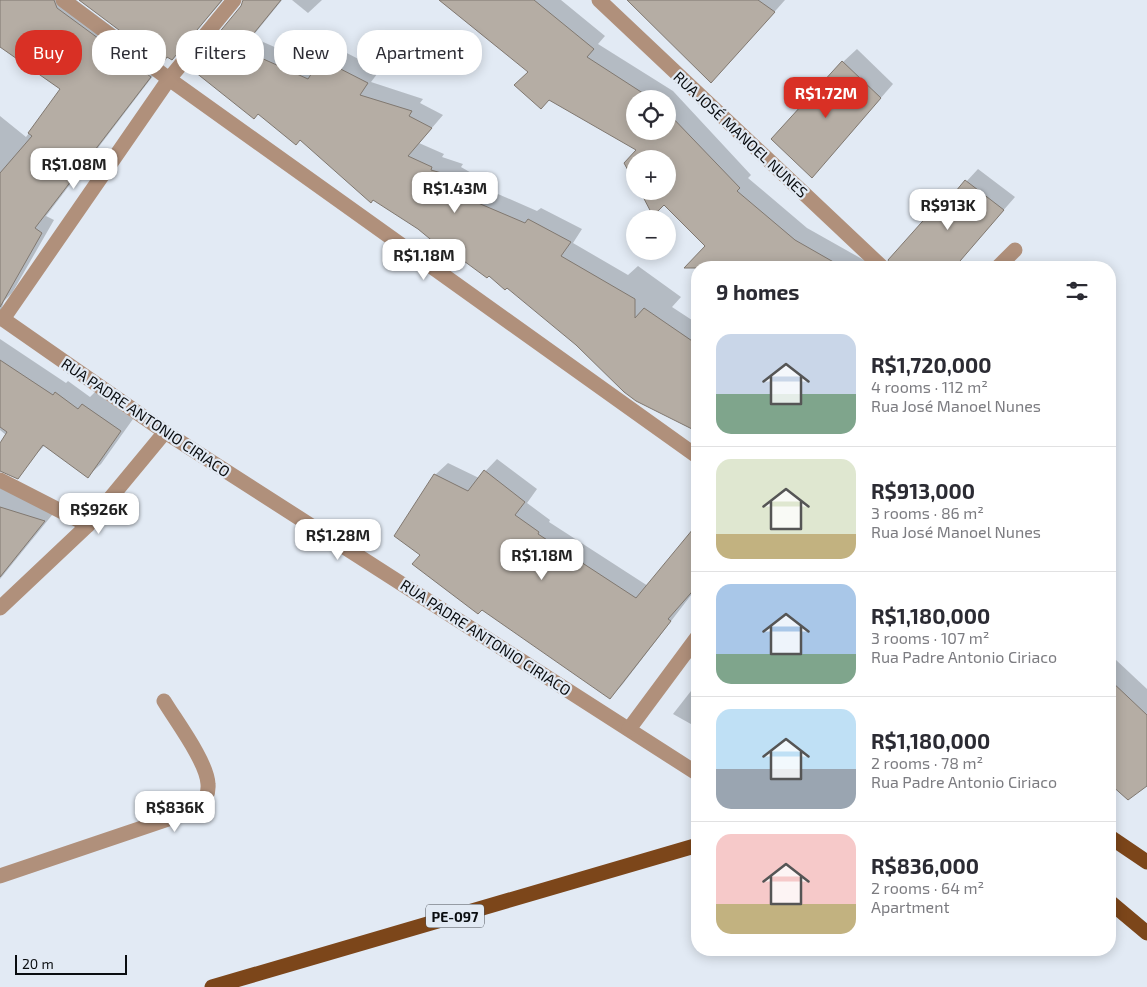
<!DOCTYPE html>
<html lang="en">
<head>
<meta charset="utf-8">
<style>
	body { margin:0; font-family:"Exo 2",sans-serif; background:#f7f7f7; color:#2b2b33; height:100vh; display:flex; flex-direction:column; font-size:19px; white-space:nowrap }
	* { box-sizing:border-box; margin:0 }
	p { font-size:16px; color:#7c7c81 }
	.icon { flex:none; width:28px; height:28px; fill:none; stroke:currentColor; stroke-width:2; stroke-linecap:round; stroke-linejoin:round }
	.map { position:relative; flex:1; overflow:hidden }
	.details { position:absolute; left:691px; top:261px; width:425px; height:695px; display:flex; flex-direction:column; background:#fff; border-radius:20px; box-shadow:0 2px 12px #0003 }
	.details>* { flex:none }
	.hud { position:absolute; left:15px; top:30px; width:475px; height:45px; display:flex; gap:10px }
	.tools { position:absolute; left:626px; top:90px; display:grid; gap:10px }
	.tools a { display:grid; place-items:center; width:50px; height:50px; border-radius:50%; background:#fff; box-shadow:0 2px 12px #0003; font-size:25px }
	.scale { position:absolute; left:15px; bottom:12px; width:112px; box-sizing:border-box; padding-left:5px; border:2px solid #0a0d10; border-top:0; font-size:14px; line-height:18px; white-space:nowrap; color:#0a0d10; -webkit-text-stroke:4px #e2eaf4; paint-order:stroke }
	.price { position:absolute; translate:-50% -42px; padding:0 11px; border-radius:10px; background:#fff; color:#222; font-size:16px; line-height:32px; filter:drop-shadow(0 1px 2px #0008) }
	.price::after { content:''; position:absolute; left:50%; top:30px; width:15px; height:11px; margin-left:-8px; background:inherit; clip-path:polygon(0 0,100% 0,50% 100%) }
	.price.selected { background:#d93025; color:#fff }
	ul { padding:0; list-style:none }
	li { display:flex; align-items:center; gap:15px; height:125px; padding:0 25px }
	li+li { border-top:1px solid #e1e1e2 }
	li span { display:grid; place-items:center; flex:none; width:140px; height:100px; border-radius:15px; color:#555 }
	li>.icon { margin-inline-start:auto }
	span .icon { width:60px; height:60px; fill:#fffc; stroke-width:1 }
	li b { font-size:21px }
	h2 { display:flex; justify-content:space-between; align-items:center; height:60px; padding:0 25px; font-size:21px }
	.pill { padding:0 18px; border-radius:20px; background:#fff; box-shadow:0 2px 12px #0003; font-size:18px; line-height:45px }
	.pill.selected { background:#d93025; color:#fff }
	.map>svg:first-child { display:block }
	.shadow { fill:#0003; fill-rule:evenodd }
	.building { fill:#b5ada4; stroke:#807870 }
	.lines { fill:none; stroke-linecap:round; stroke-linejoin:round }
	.minor { stroke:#b0907b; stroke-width:15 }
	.major { stroke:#7c461a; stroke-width:15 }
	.labels { text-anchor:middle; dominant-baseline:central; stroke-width:4.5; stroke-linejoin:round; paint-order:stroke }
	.shield { fill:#e2eaf4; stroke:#4b4f54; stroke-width:1 }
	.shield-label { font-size:14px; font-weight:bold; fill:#0a0d10 }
	.street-label { font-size:15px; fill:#0a0d10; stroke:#e2eaf4 }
</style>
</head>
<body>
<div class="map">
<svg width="1147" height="987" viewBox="0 0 1147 987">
	<rect width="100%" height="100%" fill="#e2eaf4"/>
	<g class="shadow">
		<path d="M0,0H76L162,64L46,216L54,220L12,293L4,301L0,314V116L26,137L62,89L0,45Z"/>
		<path d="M81,0H223L172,59Z"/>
		<path d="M244,0H282L252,37L318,66L335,47L380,70L371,82L423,99L420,103L443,115L419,143L444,154L442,157L463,164L461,167L480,178L475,184L537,211L541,208L582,229L573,243L628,275L638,266L681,297L672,307L698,324V430L577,345L507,286L301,139L192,68L242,7Z"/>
		<path d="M292,0H322L308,13Z"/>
		<path d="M439,0H561L605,36L598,44L673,91L751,175L748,178L807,228L878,268H707V246L668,191V159H635V180L626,163L638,150L529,71ZM635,99H668V131H635Z"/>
		<path d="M629,0H785L725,67Z"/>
		<path d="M857,49L893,84L825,162L843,62Z"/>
		<path d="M978,169L1015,197L953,268H883L939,205L951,193L954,195Z"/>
		<path d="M0,339L66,383L68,381L90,397L95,392L133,419L101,464L88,476L45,445L33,457L0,430Z"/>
		<path d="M497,459L537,489L527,503L550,520L549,522L648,586H698L622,685L610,697L422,554L435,475L448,463L479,478Z"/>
		<path d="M0,482L61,504L0,579Z"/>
		<path d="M1115,659L1147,689V785L1110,783V664Z"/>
		<path d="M698,682V728L673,714Z"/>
	</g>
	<g class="building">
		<path d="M0,0H54L57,8L151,77L35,228L42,233L0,307V173L32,136L28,133L60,89L0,47Z"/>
		<path d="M79,0H222L172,60L167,57L163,63Z"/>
		<path d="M243,0H281L241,49L308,79L321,59L368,83L360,95L412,111L409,116L432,128L408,156L432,167L431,170L452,176L450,180L468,191L464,197L525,223L528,219L571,242L561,256L635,299V318L644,308L698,345V432L636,401L624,392L576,345L507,288L505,290L489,276L487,278L449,250L447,253L418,229L373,200L371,203L300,140L296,145L258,114L254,119L190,68L241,6Z"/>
		<path d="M439,0H534L594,49L587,57L652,99H635V131H668V113L740,188L737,191L795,240L844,268H684L705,246L664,205L653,216L640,191H668V159H635V183L624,163L636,150L549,100L541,109L514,85L528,72Z"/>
		<path d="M627,0H758L775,12L711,83Z"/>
		<path d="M842,61L881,98L812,178L771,139Z"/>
		<path d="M965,180L1004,210L954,268H892L888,260L938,204L942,208Z"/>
		<path d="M0,360L53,395L55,392L78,409L82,404L121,431L88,478L43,445L18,479L0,471V443L7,432L0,427Z"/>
		<path d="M484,470L525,502L515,515L539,532L538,534L636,598L698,523V585L668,619L671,621L610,699L482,610L478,614L412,564L420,555L394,536L434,474L468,491Z"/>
		<path d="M0,507L45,521L0,577Z"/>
		<path d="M1110,680L1147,715V786L1128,800L1110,784Z"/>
	</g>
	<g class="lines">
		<g class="minor">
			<path d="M63,0L169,79L698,457"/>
			<path d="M599,0L883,268"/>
			<path d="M997,268L1015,250"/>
			<path d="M0,317L165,432L698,774"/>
			<path d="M3,319L169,79L234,0"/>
			<path d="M0,480L88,525"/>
			<path d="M0,608L88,525L165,432"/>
			<path d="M629,729L698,636"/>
			<path d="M0,876L198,809C204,801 209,795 208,784C207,762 176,721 164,701"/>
		</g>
		<g class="major">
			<path d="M1110,837L1147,862"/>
			<path d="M1110,902L1147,933"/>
			<path d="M212,987L698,845"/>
		</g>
	</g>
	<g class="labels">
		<rect class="shield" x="426" y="904.5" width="58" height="23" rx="4"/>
		<g class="shield-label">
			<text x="455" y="916">PE-097</text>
		</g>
		<g class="street-label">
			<text transform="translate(741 134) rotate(43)">RUA JOSÉ MANOEL NUNES</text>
			<text transform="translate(146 417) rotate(34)">RUA PADRE ANTONIO CIRIACO</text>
			<text transform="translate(486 637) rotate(33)">RUA PADRE ANTONIO CIRIACO</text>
		</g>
	</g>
</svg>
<div class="tools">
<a><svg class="icon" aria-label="locate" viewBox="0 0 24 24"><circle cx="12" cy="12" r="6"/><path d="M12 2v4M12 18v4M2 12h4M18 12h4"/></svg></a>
<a>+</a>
<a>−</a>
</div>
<div class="scale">20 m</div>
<b class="price selected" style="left:826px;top:119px">R$1.72M</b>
<b class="price" style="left:74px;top:190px">R$1.08M</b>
<b class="price" style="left:455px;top:214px">R$1.43M</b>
<b class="price" style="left:948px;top:231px">R$913K</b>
<b class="price" style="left:424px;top:281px">R$1.18M</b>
<b class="price" style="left:99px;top:535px">R$926K</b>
<b class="price" style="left:338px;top:561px">R$1.28M</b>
<b class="price" style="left:542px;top:581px">R$1.18M</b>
<b class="price" style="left:175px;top:833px">R$836K</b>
<div class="hud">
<a class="pill selected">Buy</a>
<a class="pill">Rent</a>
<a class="pill">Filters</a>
<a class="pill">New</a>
<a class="pill">Apartment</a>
</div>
<section class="details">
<h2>9 homes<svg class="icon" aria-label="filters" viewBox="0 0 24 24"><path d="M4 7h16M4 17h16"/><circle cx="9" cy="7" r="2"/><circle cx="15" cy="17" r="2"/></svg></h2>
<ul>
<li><span style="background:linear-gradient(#c9d6e8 60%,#7fa58c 0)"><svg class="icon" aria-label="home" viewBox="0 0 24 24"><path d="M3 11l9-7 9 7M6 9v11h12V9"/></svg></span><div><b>R$1,720,000</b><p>4 rooms · 112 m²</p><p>Rua José Manoel Nunes</p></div></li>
<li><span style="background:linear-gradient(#dfe7d0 75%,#c2b280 0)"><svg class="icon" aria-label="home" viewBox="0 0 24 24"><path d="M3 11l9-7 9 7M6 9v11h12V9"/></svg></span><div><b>R$913,000</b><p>3 rooms · 86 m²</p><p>Rua José Manoel Nunes</p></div></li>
<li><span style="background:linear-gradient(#a9c7e8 70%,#7fa58c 0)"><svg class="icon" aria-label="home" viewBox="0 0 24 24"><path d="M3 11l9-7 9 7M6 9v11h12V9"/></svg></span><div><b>R$1,180,000</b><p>3 rooms · 107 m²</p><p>Rua Padre Antonio Ciriaco</p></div></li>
<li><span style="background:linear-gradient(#bfe0f5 60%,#9aa5b1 0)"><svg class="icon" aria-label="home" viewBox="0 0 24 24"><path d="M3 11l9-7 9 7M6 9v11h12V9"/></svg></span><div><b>R$1,180,000</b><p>2 rooms · 78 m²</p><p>Rua Padre Antonio Ciriaco</p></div></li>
<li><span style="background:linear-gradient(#f6c9c9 70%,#c2b280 0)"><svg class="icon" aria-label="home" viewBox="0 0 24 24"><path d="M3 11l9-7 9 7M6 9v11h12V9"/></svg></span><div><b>R$836,000</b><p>2 rooms · 64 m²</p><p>Apartment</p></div></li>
</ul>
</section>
</div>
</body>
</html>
